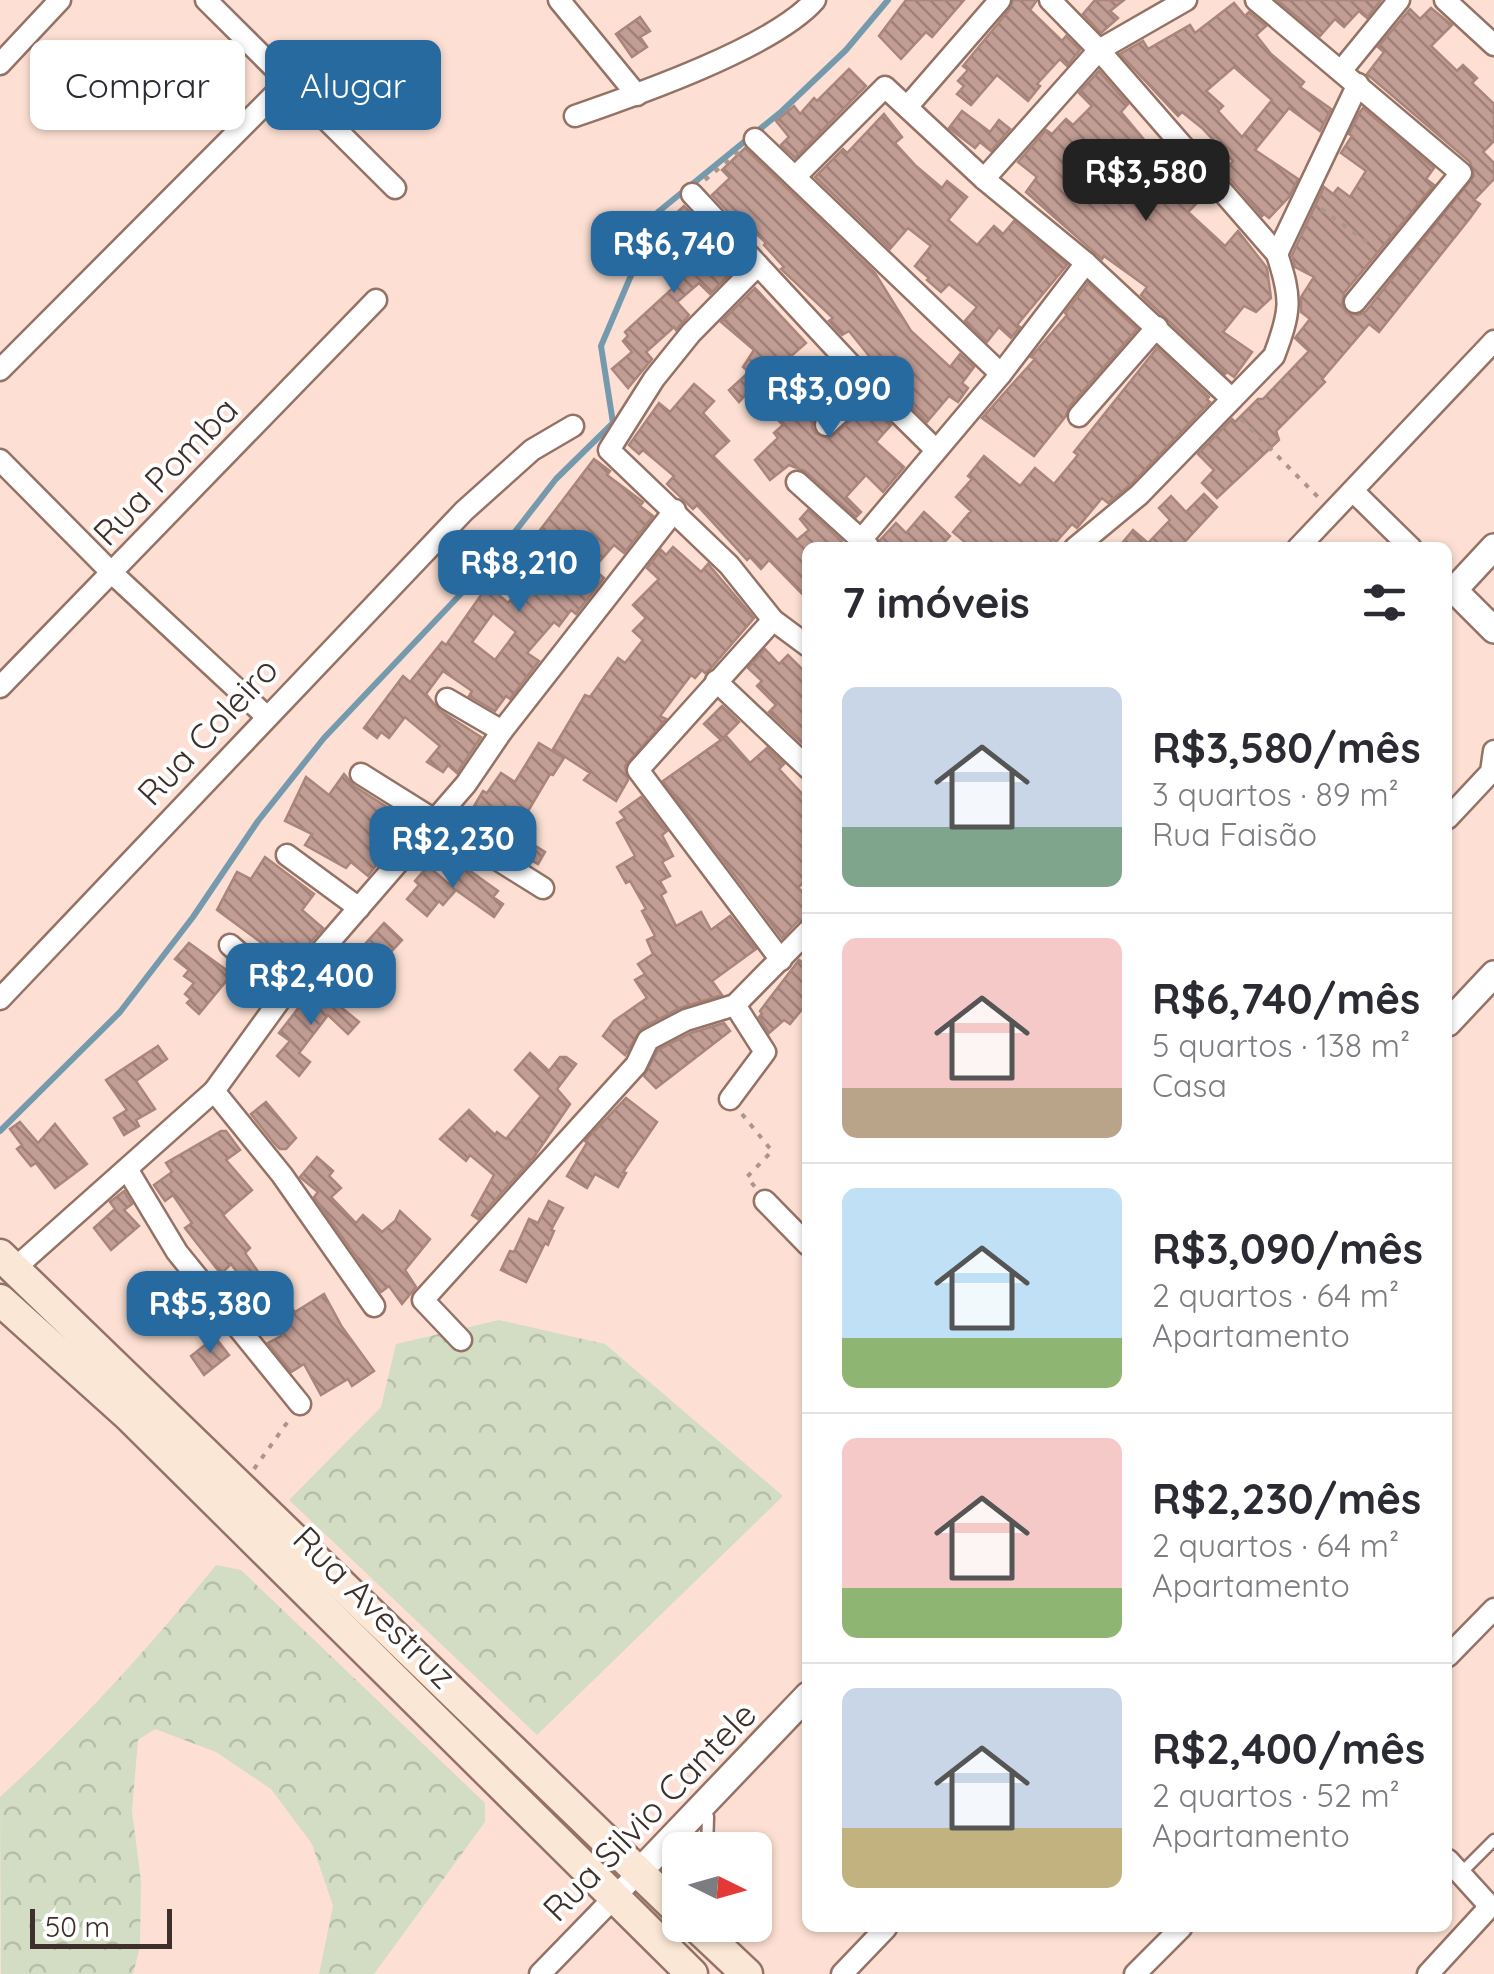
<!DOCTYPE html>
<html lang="pt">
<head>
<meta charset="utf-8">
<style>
	body { margin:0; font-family:Quicksand,sans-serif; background:#f7f7f7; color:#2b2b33; height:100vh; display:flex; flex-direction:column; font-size:38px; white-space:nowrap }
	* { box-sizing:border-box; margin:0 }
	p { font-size:32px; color:#7c7c81 }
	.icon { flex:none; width:55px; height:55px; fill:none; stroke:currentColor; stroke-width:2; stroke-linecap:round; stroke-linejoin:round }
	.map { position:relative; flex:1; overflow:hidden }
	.details { position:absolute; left:802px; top:542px; width:650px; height:1390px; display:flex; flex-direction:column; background:#fff; border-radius:15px; box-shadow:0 2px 8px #0004 }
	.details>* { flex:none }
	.hud { position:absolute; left:30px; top:40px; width:622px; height:90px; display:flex; gap:20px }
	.needle { width:65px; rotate:95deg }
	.tools { position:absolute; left:662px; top:1832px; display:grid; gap:20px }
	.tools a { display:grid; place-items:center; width:110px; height:110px; border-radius:15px; background:#fff; box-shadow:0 2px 8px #0004; font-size:50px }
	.scale { position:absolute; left:30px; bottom:25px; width:142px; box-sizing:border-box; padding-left:10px; border:5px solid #3e2f2a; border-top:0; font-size:28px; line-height:35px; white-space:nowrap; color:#3e2f2a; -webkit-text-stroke:8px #fff; paint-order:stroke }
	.price { position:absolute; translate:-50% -85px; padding:0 22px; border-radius:20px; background:#276aa0; color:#fff; font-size:32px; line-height:65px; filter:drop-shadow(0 2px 5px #0008) }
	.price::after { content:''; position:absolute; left:50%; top:60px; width:30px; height:22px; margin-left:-15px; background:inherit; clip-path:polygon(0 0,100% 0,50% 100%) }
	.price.on { background:#222; color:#fff }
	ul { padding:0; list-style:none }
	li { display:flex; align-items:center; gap:30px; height:250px; padding:0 40px }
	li+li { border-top:2px solid #e1e1e2 }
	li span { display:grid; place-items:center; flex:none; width:280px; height:200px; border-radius:15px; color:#555 }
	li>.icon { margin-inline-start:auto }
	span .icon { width:120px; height:120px; fill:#fffc; stroke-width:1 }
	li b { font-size:42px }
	h2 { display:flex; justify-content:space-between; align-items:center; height:120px; padding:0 40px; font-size:42px }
	.tag { padding:0 35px; border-radius:15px; background:#fff; box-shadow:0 2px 8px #0004; font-size:35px; line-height:90px }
	.tag.on { background:#276aa0; color:#fff }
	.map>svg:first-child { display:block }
	.forest { fill:url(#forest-crowns) }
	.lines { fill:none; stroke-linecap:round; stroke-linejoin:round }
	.stream { stroke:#759aad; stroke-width:6 }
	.building { fill:url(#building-back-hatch); stroke:#a9857c; stroke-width:2.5; fill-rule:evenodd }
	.service-casing { stroke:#947366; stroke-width:15 }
	.minor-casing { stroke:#947366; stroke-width:25 }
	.tertiary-casing { stroke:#947366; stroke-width:30 }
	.secondary-casing { stroke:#947366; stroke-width:35 }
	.path { stroke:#ac958b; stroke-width:4; stroke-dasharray:5 8; stroke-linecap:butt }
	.service { stroke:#fff; stroke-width:10 }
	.minor { stroke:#fff; stroke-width:20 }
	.tertiary { stroke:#fff; stroke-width:25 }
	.secondary { stroke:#fae7d6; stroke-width:30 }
	.labels { text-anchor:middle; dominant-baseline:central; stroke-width:8; stroke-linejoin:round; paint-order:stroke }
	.street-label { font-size:35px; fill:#3e2f2a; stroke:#fff }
</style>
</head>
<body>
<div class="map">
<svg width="1494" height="1974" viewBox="0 0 1494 1974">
	<defs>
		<pattern id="forest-crowns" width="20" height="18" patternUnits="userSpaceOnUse" patternTransform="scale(2.5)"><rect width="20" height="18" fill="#d3ddc4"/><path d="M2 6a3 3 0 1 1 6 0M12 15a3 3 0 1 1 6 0" fill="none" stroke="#b6bea9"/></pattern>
		<pattern id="building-back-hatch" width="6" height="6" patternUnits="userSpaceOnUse" patternTransform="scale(2.5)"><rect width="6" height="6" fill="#c29d94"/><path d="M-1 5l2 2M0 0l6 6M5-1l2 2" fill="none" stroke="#9f8079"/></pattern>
	</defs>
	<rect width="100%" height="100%" fill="#fde0d3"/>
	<g class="forest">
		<path d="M499,1320L605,1344L783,1496L537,1735L289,1500L381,1407L396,1344Z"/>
		<path d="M216,1565L241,1570L485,1803V1822L374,1974H319L333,1906L312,1844L271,1789L216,1752L155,1729L138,1740L132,1811L141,1881L140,1947L133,1974H1L0,1797C79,1725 149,1648 216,1565Z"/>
	</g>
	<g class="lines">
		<path class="stream" d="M0,1131L120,1012L193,917L258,821L324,738L493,560L556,479L613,423L601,346L658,212L782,111L846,50L888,0"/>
	</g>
	<g class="building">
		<path d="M906,0H964L932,37L926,32L901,59L879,36Z"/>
		<path d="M1013,0H1037L1030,10L1062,41L1066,36L1080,50L1067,66L1060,59L1037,84L1040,86L1028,101L997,75L971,105L957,94L964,86L958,81L968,70L963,66L1010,9Z"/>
		<path d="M1095,0H1124L1110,11L1118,18L1101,33L1083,14Z"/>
		<path d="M1277,0H1381L1367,18L1359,11L1344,27L1335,19L1320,36Z"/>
		<path d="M1234,3L1245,16L1249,12L1266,26L1256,35L1271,54L1304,82L1300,87L1331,109L1320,131L1289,108L1255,150L1298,179L1289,197L1269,218L1264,214L1262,216L1224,172L1233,161L1202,128L1182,112L1178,116L1120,54L1143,41L1148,49L1190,25L1195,33ZM1234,67L1272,100L1242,137L1218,111L1223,106L1206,91Z"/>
		<path d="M1431,8L1452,25L1431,46L1457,71L1463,65L1477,78L1472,83L1494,104V141L1483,152L1494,163V179L1474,200L1480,204L1470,218L1379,332L1369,324L1322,379L1325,382L1276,431L1279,440L1217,498L1202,483L1214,470L1198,454L1232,419L1235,422L1258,399H1263L1309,351L1295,338L1310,319L1301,312V297L1314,277L1295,267L1292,255L1324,187L1333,194L1338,188L1350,197L1366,171L1341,153L1352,136L1349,134L1360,112L1363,108L1434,168L1426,179L1434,185L1344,293L1342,306L1347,313L1359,315L1366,311L1474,176L1470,162L1367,74L1384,52L1378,47L1410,9L1420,19Z"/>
		<path d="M640,17L650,31L640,37L647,47L632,57L616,34Z"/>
		<path d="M849,69L866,86L795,158L781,145L789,137L776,121L794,106L800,114L814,98L817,101Z"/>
		<path d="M1099,71L1128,104L1121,112L1197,203L1188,212L1225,246L1238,231L1267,268L1271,298L1256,312L1244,306L1223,332L1252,352L1234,377L1227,372L1225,374L1141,295L1147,287L1104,256L1102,259L1026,192L1037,177L1018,162L1046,130L1052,134L1066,119L1073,125L1092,106L1079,93ZM1095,157L1118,180L1096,200L1070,182Z"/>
		<path d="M962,111L990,132L999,120L1010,129L991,151L980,142L975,148L949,128Z"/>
		<path d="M884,114L902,137L895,143L916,166L942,188L947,181L967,197L948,220L977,245L994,226L1003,234L1014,221L1067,265L1017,325L1020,327L1011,338L999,327L987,342L965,321L977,307L949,284L941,292L927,280L929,278L915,266L931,246L908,228L890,249L815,177L843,149L847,153Z"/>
		<path d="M745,148L875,273L911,331L950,367L960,354L974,367L962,383L968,388L958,402L949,396L927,422L866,361L870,357L849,331L842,335L829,321L833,318L781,269L784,267L764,245L766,243L737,215L734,218L712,195L730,178L722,170Z"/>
		<path d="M684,206L714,237L720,248L714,253L732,272L710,294L699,283L677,302L689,315L676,330L674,327L646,352L652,359L628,388L612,369L632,352L623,341L628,336L625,332L686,276L681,270L692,261L680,247L689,239L671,218Z"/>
		<path d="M1088,283L1137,329L1069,407L1066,416L1034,456L982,418L1035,359L1031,357L1067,315L1065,313Z"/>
		<path d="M755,288L806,343L771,374L768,370L739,402L729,390L749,372L743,367L754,350L721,322Z"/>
		<path d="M1157,348L1209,397L1207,400L1210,402L1130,485L1108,503L1102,498L1077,528L1072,524L1056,542L1053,539L1047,548H972L953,532L971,511L956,497L972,479L968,476L984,456L1020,486L1035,468L1054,484L1078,455L1074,452Z"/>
		<path d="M826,359L850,384L816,416L812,427L815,433L830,438L863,410L872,418L878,412L891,425L876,442L904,467L883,492L866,475L846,497L861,512L856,517L805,471L789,465L770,480L755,460L778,438L774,433L783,425L770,412Z"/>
		<path d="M694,384L714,401L703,413L729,441L713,456L797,540L809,530L800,519L808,510L842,541L838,548H808V600L769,560L761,569L750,557L747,560L697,505L693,509L667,484L674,476L643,450L639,454L629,445L659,403L670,412Z"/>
		<path d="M594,459L610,471L607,475L643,502L640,506L653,516L624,553L614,545L593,569L604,578L576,614L571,610L559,626L554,622L527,653L539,661L510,699L506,696L495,711L469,696L472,691L443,671L426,694L439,710L481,737L457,773L448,765L443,772L427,762L440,746L405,717L389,738L381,732L377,738L364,728L403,676L410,682L442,642L446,645L488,585L508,603L530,576L526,573L540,554L528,546ZM493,613L516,632L495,660L472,642Z"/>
		<path d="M1204,494L1217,507L1179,548H1118L1133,530L1148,543L1170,520L1159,508L1171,496L1186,512Z"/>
		<path d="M924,512L950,536L939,548H882L880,540L896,523L906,533Z"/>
		<path d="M673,547L701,572L708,564L754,618L711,668L705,673L702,670L695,678L691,675L660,716L666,719L625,766L628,780L616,801L584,780L590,773L553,749L585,695L590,697L618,658L625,663L643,640L633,631L646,618L633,605L659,579L647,568L661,550L666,555Z"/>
		<path d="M765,649L779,664L788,655L808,675V741L804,745L769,712L776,705L757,686L762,681L748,668Z"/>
		<path d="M722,706L739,722L723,738L726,736L750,763L767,748L784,764L779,769L808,800V877L798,888L808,896V918L798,921L782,938L663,781L721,740L704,724Z"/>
		<path d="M539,743L564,758L553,775L550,774L515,833L545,852L538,864L506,846L508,842L467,818L483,791L487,793L501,773L515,782Z"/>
		<path d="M344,774L354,786L390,809L377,826L395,840L368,876L351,862L346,868L305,845L312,834L285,821L306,777L329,795Z"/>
		<path d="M641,797L667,831L662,835L673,856L662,862L670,876L660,881L666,892L661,895L676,926L701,912L711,930L730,916L756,949L712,981L722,995L680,1008L642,1028L625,1055L603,1036L614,1021L647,998L635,980L645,974L638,964L653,954L647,940L655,936L642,911L646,909L630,881L626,883L617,867L635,856L617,823L625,818L620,812Z"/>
		<path d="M265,857L314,894L302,910L323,928L300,954L294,950L289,956L283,951L272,964L260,953L266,946L217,910L237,872L251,879Z"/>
		<path d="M462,865L498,891L493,897L503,904L494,917L456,890L443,905L439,901L427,916L407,899L419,885L415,881L428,866L449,884Z"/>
		<path d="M384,923L402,940L389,954L394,959L381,974L357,953Z"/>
		<path d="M189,943L232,974L199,1014L187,1003L191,999L185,994L194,983L184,976L189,970L175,959Z"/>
		<path d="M799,960L808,967V1002L790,1024L784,1020L769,1033L759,1017L762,1014L760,1011Z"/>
		<path d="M319,989L359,1022L348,1034L328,1015L299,1053L310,1062L299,1076L277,1056L290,1041L279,1033L300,1006L303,1008Z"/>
		<path d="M724,1023L730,1031L656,1088L644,1076L658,1050L691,1033Z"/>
		<path d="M158,1046L167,1059L136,1081L155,1109L136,1120L139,1126L124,1135L114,1118L127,1110L106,1080Z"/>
		<path d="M530,1053L549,1071L560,1057H566L576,1064L557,1089L570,1104L534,1157L478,1219L472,1215L494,1175L470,1155L466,1161L440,1139L469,1110L495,1135L497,1132L506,1139L541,1096L515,1070Z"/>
		<path d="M626,1098L657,1122L623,1172L626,1173L618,1187L595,1174L587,1188L567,1176L587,1143L585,1141Z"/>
		<path d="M266,1102L296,1138L286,1149H280L274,1143L251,1114Z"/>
		<path d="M20,1122L38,1143L55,1124L87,1164L55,1188L36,1163L31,1166L17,1149L22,1145L10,1129Z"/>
		<path d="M221,1131H226L240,1150L226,1160L252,1190L223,1215L250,1248L245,1253L259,1273L245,1283L231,1264L221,1274L185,1228L192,1223L173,1195L165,1201L154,1185L172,1172L166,1163Z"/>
		<path d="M317,1157L333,1171L329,1176L341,1188L331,1197L356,1223L363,1215L382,1232L395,1221L400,1211L430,1239L405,1270L416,1287L402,1304L389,1286L381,1292L314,1197L318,1192L300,1177Z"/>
		<path d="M124,1191L132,1204L124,1210L139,1226L111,1250L94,1228L115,1209L110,1202Z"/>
		<path d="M549,1201L563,1208L551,1230L554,1231L548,1245L545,1243L526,1282L501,1270L510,1251L514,1252L529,1219L538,1223Z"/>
		<path d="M265,1276L295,1312L324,1294L342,1327L374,1371L352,1386L348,1379L321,1395L304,1364L291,1372L268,1343L281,1336L274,1325L278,1323L253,1287Z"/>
		<path d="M215,1337L229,1355L204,1375L191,1356Z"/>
	</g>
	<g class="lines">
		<defs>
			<g id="service">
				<path d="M705,1807L708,1817L707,1850"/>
				<path d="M1461,1873L1494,1840"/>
			</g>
			<g id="minor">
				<path d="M206,0L395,188"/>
				<path d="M559,0L637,95"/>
				<path d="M1050,0L1099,50L1277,254C1292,299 1291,311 1274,356L1139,495L1075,548"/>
				<path d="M1256,0L1461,173L1355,302"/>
				<path d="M1445,0L1494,45"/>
				<path d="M0,64L60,0"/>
				<path d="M1341,71L1399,0"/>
				<path d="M907,107L1000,0"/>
				<path d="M575,116C636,95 774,47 815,0"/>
				<path d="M755,139L1001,374"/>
				<path d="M796,176L885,87L984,179L1086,263L1232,399"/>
				<path d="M984,179L1099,50L1186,0"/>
				<path d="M692,194L863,378L936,450"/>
				<path d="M1277,254L1358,84"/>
				<path d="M758,265L691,333L654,379L609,450L729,565L773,620L808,646"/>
				<path d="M0,370L288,81"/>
				<path d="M1079,416L1157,327"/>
				<path d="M826,425L870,385"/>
				<path d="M0,460L112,573L266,716"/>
				<path d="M797,482L868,546"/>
				<path d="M1353,491L1411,548"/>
				<path d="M861,540L1001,374L1086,263"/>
				<path d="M1298,548L1494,341"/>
				<path d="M773,620L638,770L781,960"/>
				<path d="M716,681L808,768"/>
				<path d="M0,687L376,300"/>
				<path d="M447,699L502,731"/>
				<path d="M361,774L543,888"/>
				<path d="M1448,818L1491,772L1494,751"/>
				<path d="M287,855L359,908"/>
				<path d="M230,945L285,993"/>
				<path d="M0,999L464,511L532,450L573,426"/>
				<path d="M214,1091L282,1175L374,1306"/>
				<path d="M730,1099L765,1052L735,1005"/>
				<path d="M127,1169L177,1252L300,1404"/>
				<path d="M765,1201L808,1245"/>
				<path d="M14,1269L214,1091L285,993L466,784L502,731L675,510"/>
				<path d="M461,1340L423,1300L636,1065L648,1040L686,1020L735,1005L808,931"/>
				<path d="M1448,1656L1494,1609"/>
				<path d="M540,1974L638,1873"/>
				<path d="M842,1974L886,1928"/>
				<path d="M1135,1974L1181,1928"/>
				<path d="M1428,1974L1485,1912L1487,1903L1448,1860"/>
			</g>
			<g id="tertiary">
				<path d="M1494,547L1454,590L1494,630"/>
				<path d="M1448,1023L1494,974"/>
				<path d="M638,1873L808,1695"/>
			</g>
			<g id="secondary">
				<path d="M0,1255L680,1912"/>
				<path d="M0,1300L129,1416L692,1974"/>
				<path d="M695,1925L747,1974"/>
			</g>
		</defs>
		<use href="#service" class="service-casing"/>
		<use href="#minor" class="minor-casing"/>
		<use href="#tertiary" class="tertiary-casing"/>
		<use href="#secondary" class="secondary-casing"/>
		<g class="path">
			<path d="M705,180L740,151"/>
			<path d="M1321,209L1374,247"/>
			<path d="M1241,419L1319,498"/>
			<path d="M742,1114L772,1151L747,1177L755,1187"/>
			<path d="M254,1469L289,1420"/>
		</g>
		<use href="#service" class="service"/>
		<use href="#minor" class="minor"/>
		<use href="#tertiary" class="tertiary"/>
		<use href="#secondary" class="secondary"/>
	</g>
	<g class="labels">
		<g class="street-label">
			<text transform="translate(165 471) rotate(-46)">Rua Pomba</text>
			<text transform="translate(207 731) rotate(-47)">Rua Coleiro</text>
			<text transform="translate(375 1607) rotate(45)">Rua Avestruz</text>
			<text transform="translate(649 1811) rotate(-46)">Rua Silvio Cantele</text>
		</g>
	</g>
</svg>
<div class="tools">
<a><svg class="needle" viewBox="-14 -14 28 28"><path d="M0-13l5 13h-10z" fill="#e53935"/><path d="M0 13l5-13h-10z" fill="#7c7c81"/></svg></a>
</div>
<div class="scale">50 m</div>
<b class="price on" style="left:1146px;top:224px">R$3,580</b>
<b class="price" style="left:674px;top:296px">R$6,740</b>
<b class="price" style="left:829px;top:441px">R$3,090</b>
<b class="price" style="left:519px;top:615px">R$8,210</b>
<b class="price" style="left:453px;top:891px">R$2,230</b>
<b class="price" style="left:311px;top:1028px">R$2,400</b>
<b class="price" style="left:210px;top:1356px">R$5,380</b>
<div class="hud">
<a class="tag">Comprar</a>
<a class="tag on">Alugar</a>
</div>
<section class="details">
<h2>7 imóveis<svg class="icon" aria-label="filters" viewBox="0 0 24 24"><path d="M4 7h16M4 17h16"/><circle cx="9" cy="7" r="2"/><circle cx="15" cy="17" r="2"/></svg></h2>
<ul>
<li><span style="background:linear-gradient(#c9d6e8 70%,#7fa58c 0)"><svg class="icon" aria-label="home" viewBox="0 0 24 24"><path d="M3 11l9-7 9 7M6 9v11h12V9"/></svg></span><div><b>R$3,580/mês</b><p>3 quartos · 89 m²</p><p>Rua Faisão</p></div></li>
<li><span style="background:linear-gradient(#f6c9c9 75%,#b9a48a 0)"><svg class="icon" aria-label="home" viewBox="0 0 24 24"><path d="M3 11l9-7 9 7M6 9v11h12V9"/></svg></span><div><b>R$6,740/mês</b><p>5 quartos · 138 m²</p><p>Casa</p></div></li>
<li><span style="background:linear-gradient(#bfe0f5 75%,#8fb573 0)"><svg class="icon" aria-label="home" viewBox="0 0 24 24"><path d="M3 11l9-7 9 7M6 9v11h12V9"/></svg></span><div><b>R$3,090/mês</b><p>2 quartos · 64 m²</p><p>Apartamento</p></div></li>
<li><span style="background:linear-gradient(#f6c9c9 75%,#8fb573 0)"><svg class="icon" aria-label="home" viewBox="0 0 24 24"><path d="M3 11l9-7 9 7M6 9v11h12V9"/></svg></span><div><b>R$2,230/mês</b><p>2 quartos · 64 m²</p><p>Apartamento</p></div></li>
<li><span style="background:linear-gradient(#c9d6e8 70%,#c2b280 0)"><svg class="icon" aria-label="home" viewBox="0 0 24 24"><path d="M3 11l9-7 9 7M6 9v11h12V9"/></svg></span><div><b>R$2,400/mês</b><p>2 quartos · 52 m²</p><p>Apartamento</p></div></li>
</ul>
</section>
</div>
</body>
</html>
